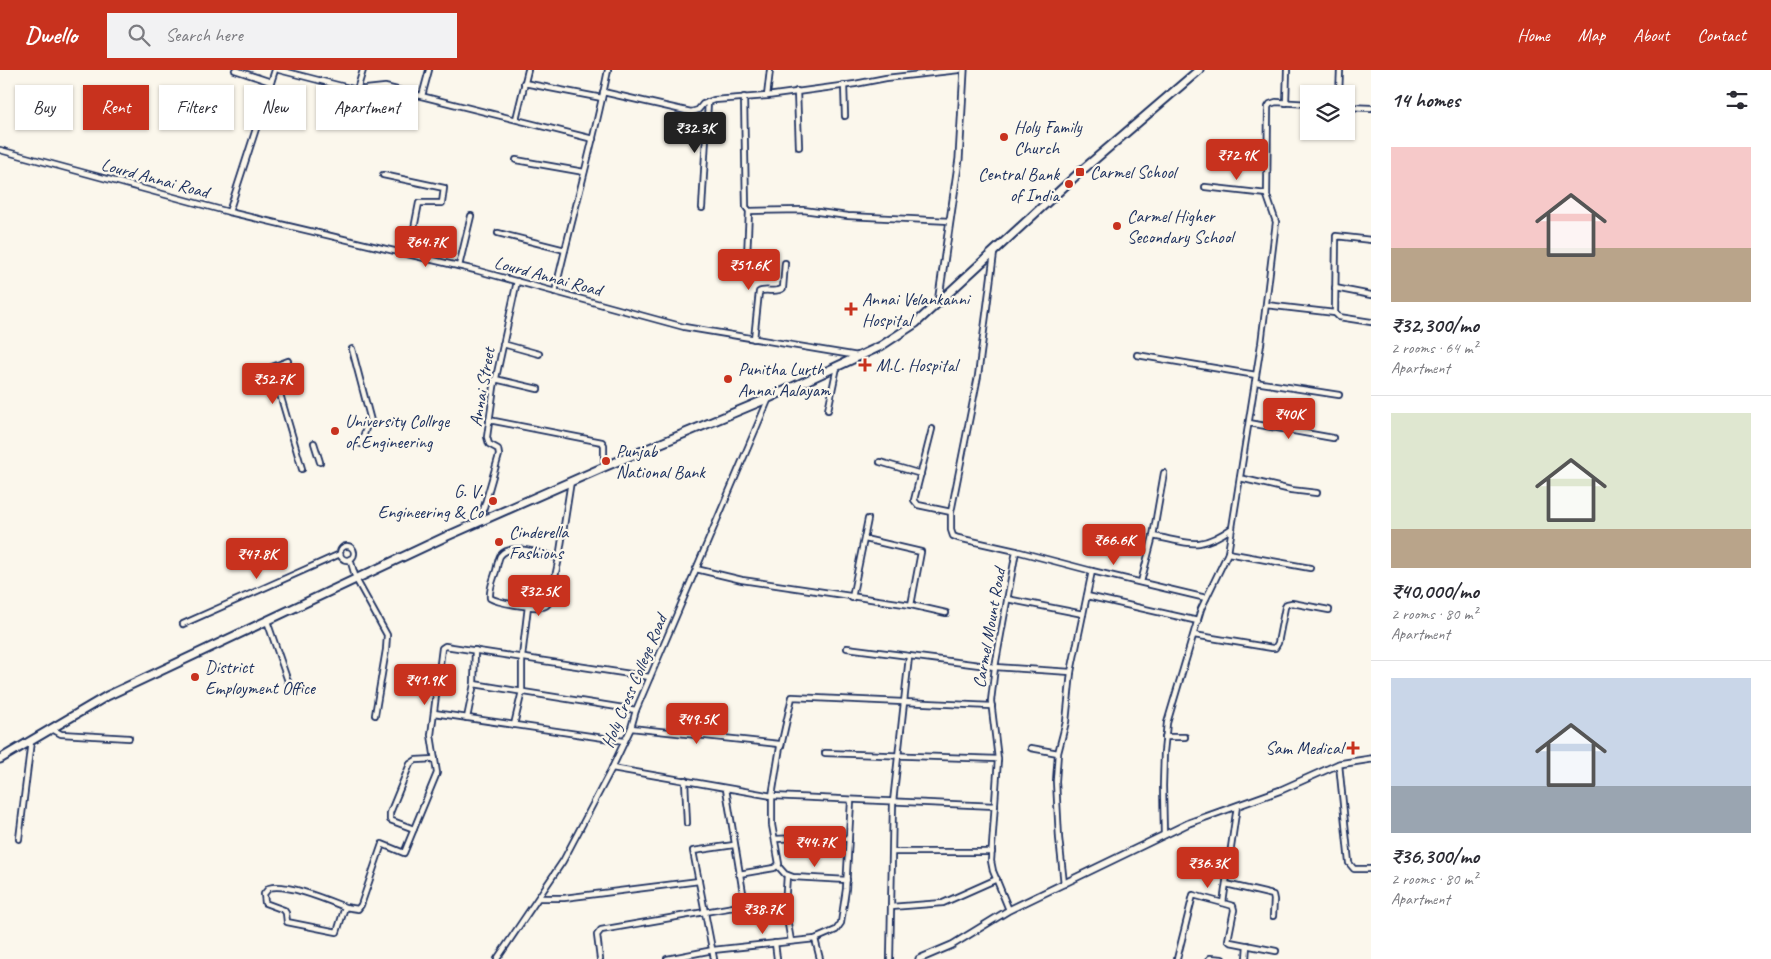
<!DOCTYPE html>
<html lang="en">
<head>
<meta charset="utf-8">
<style>
	body { margin:0; font-family:Caveat,sans-serif; background:#f2f2f3; color:#2b2b33; height:100vh; display:flex; flex-direction:column; font-size:19px; white-space:nowrap }
	* { box-sizing:border-box; margin:0 }
	p { font-size:16px; color:#7c7c81 }
	.icon { flex:none; width:28px; height:28px; fill:none; stroke:currentColor; stroke-width:2; stroke-linecap:round; stroke-linejoin:round }
	.map { position:relative; flex:1; overflow:hidden }
	.details { display:flex; flex-direction:column; background:#fff; width:400px }
	.details>* { flex:none }
	.guide { position:absolute; left:15px; top:15px; width:475px; height:45px; display:flex; gap:10px }
	.buttons { position:absolute; left:1300px; top:15px; display:grid; gap:10px }
	.buttons a { display:grid; place-items:center; width:55px; height:55px; border-radius:0px; background:#fff; box-shadow:0 1px 4px #0004; font-size:25px }
	.price { position:absolute; translate:-50% -42px; padding:0 11px; border-radius:5px; background:#c8321e; color:#fff; font-size:16px; line-height:32px; filter:drop-shadow(0 1px 2px #0008) }
	.price::after { content:''; position:absolute; left:50%; top:30px; width:15px; height:11px; margin-left:-8px; background:inherit; clip-path:polygon(0 0,100% 0,50% 100%) }
	.price.current { background:#222; color:#fff }
	ul { padding:0; list-style:none }
	li { display:grid; align-content:center; gap:10px; height:265px; padding:0 20px }
	li+li { border-top:1px solid #e1e1e2 }
	li span { display:grid; place-items:center; height:155px; border-radius:0px; color:#555 }
	li>.icon { margin-inline-start:auto }
	span .icon { width:90px; height:90px; fill:#fffc; stroke-width:1 }
	li b { font-size:21px }
	h2 { display:flex; justify-content:space-between; align-items:center; height:60px; padding:0 20px; font-size:21px }
	.tag { padding:0 18px; border-radius:0px; background:#fff; box-shadow:0 1px 4px #0004; font-size:18px; line-height:45px }
	.tag.current { background:#c8321e; color:#fff }
	header { display:flex; align-items:center; gap:30px; box-sizing:border-box; height:70px; padding:0 25px; background:#c8321e; color:#fff }
	header strong { font-size:24px }
	nav { display:flex; gap:28px; margin-inline-start:auto; font-size:18px }
	.search { width:350px; height:45px; background:#f2f2f3; display:flex; align-items:center; gap:12px; box-sizing:border-box; padding:0 18px; border-radius:0px; color:#7c7c81; font-size:19px }
	main { display:flex; flex:1; min-height:0 }
	.map>svg:first-child { display:block }
	.lines { fill:none; stroke-linecap:round; stroke-linejoin:round }
	.minor-casing { stroke:#1b2f5e; stroke-width:8 }
	.tertiary-casing { stroke:#1b2f5e; stroke-width:9 }
	.primary-casing { stroke:#1b2f5e; stroke-width:11 }
	.minor { stroke:#fbf7ec; stroke-width:4.5 }
	.tertiary { stroke:#fbf7ec; stroke-width:5.5 }
	.primary { stroke:#fbf7ec; stroke-width:7 }
	.poi-dot { fill:#c8321e; stroke:#fbf7ec; stroke-width:2 }
	.labels { text-anchor:middle; dominant-baseline:central; stroke-width:4.5; stroke-linejoin:round; paint-order:stroke }
	.poi-label { font-size:18px; fill:#1b2f5e; stroke:#fbf7ec; text-anchor:start }
	.street-label { font-size:18px; fill:#1b2f5e; stroke:#fbf7ec }
</style>
</head>
<body>
<header>
<strong>Dwello</strong>
<div class="search"><svg class="icon" aria-label="search" viewBox="0 0 24 24"><circle cx="10" cy="10" r="6"/><path d="M15 15l6 6"/></svg>Search here</div>
<nav><a>Home</a><a>Map</a><a>About</a><a>Contact</a></nav>
</header>
<main>
<div class="map">
<svg width="1371" height="889" viewBox="0 0 1371 889">
	<rect width="100%" height="100%" fill="#fbf7ec"/>
	<filter id="ink" filterUnits="userSpaceOnUse"><feTurbulence type="fractalNoise" baseFrequency=".02" numOctaves="2"/><feDisplacementMap in="SourceGraphic" scale="10" xChannelSelector="R" yChannelSelector="G"/><feConvolveMatrix kernelMatrix="1 2 1 2 8 2 1 2 1" color-interpolation-filters="sRGB"/></filter>
	<g filter="url(#ink)">
		<g class="lines">
			<defs>
				<g id="minor">
					<path d="M235,0L271,12"/>
					<path d="M279,0L357,20L385,17L593,69"/>
					<path d="M524,13L602,28"/>
					<path d="M844,15L845,46"/>
					<path d="M357,20L363,0"/>
					<path d="M797,21L799,77"/>
					<path d="M603,22L691,42L698,40L703,34L714,30L767,26L855,14L886,8L959,0"/>
					<path d="M1339,24L1340,0"/>
					<path d="M422,26L429,0"/>
					<path d="M767,26L770,0"/>
					<path d="M744,27L746,137L749,141L803,140L848,146L950,151"/>
					<path d="M1286,33L1287,0"/>
					<path d="M1346,37L1371,38"/>
					<path d="M516,49L528,0"/>
					<path d="M0,80L229,142L475,200L684,257L858,286"/>
					<path d="M516,90L584,102"/>
					<path d="M1223,91L1267,97"/>
					<path d="M383,105L444,118L442,133H419L409,184"/>
					<path d="M1205,117L1267,124"/>
					<path d="M702,138L708,32"/>
					<path d="M229,142L275,0"/>
					<path d="M498,163L565,180"/>
					<path d="M1371,170L1336,166L1335,243L1339,247L1371,252"/>
					<path d="M994,183L978,306L951,442V460L953,466L958,468L1016,481L995,597L991,631L998,689L991,791L993,801L1009,840"/>
					<path d="M459,196L471,146"/>
					<path d="M746,210L749,141"/>
					<path d="M1335,218L1371,225"/>
					<path d="M555,222C572,148 593,75 608,0"/>
					<path d="M1266,235L1335,243"/>
					<path d="M754,269L759,222C766,218 776,224 783,218L785,193"/>
					<path d="M503,274L539,284"/>
					<path d="M352,279L371,351L366,358L361,374"/>
					<path d="M1137,285L1256,305"/>
					<path d="M288,291L272,297L302,399"/>
					<path d="M495,309L538,319"/>
					<path d="M1255,312L1339,325"/>
					<path d="M828,340L837,297"/>
					<path d="M489,350L602,372L604,375V397"/>
					<path d="M1249,353L1333,368"/>
					<path d="M932,359L914,430L918,435L951,442"/>
					<path d="M314,373L320,392"/>
					<path d="M880,392L921,404"/>
					<path d="M1240,408L1291,420L1317,423"/>
					<path d="M480,451L499,385L498,379L489,374L487,367L494,317L517,211"/>
					<path d="M1153,466C1190,473 1199,481 1232,458"/>
					<path d="M865,469L921,482L911,535"/>
					<circle cx="347" cy="483" r="7"/>
					<path d="M1016,481L1092,501L1206,528"/>
					<path d="M1228,483L1310,498"/>
					<path d="M559,488C545,485 510,471 500,486C498,490 497,497 496,501C493,510 489,519 490,528C498,533 531,538 541,537C546,537 547,535 550,531L559,488L571,411"/>
					<path d="M350,489L356,509L387,565L386,580L375,645"/>
					<path d="M696,499L742,510L911,535L946,543"/>
					<path d="M1141,512L1153,466L1164,403"/>
					<path d="M1087,526L1198,551"/>
					<path d="M852,528L868,449"/>
					<path d="M1007,529L1083,544"/>
					<path d="M267,551L291,620"/>
					<path d="M183,554L340,484"/>
					<path d="M1194,565L1272,578H1275L1278,573L1285,537L1287,534L1292,533L1329,540"/>
					<path d="M847,578L995,597L1071,602"/>
					<path d="M474,614L636,640"/>
					<path d="M434,643L624,671"/>
					<path d="M467,648L474,614L475,580"/>
					<path d="M514,655L522,621V587L528,536"/>
					<path d="M631,658L779,674L780,677L772,726V755L779,794L774,798L739,804"/>
					<path d="M52,659L61,664L129,668"/>
					<path d="M1165,667H1185"/>
					<path d="M781,676L792,627L992,636"/>
					<path d="M1031,678L1058,683"/>
					<path d="M825,683L998,689"/>
					<path d="M1339,694L1349,793L1354,799H1371"/>
					<path d="M612,698L772,726L995,736"/>
					<path d="M685,710L687,753"/>
					<path d="M414,759L390,750V743L410,694L416,690L435,689"/>
					<path d="M1164,765L1163,716L1164,682L1167,653L1201,539L1228,483L1261,274L1276,152L1267,126L1268,37L1270,34L1276,32L1309,34"/>
					<path d="M19,769L31,671"/>
					<path d="M775,769L823,767L849,769"/>
					<path d="M893,782H992"/>
					<path d="M778,796L785,804L793,807L847,810"/>
					<path d="M787,805L785,837L791,871"/>
					<path d="M1064,814L1059,768L1056,711L1058,683L1066,652L1071,602L1092,501"/>
					<path d="M1226,814L1273,825L1274,830L1273,846"/>
					<path d="M539,828H564L699,811"/>
					<path d="M1223,833L1233,836L1234,840L1228,870L1230,872L1276,881"/>
					<path d="M345,837C327,830 287,813 269,818L264,824L265,833L284,840L286,843L287,852L337,862L345,837L358,839L361,835L382,774L404,783L437,703L431,665L442,578L445,576L650,607"/>
					<path d="M891,837L943,833L997,809"/>
					<path d="M815,869L820,889"/>
					<path d="M775,873L777,889"/>
					<path d="M497,889L563,791L612,698L631,658L636,640L769,328"/>
					<path d="M600,889L597,865L601,860L745,835L726,719"/>
					<path d="M667,889L713,880L815,869L836,860L841,853L846,819L851,731"/>
					<path d="M714,889L693,781L734,775"/>
					<path d="M890,889L893,732L909,587"/>
					<path d="M1177,889L1193,825L1223,833L1237,736"/>
					<path d="M1209,889L1210,888L1222,889"/>
					<path d="M1246,889L1247,875"/>
				</g>
				<g id="tertiary">
					<path d="M938,233L959,89L964,0"/>
					<path d="M919,889L952,875L1009,840L1189,753L1281,720L1339,694L1371,689"/>
				</g>
				<path id="primary" d="M0,689L107,626L445,467L604,397L769,328L881,276L916,253L1080,102L1199,0"/>
			</defs>
			<use href="#minor" class="minor-casing"/>
			<use href="#tertiary" class="tertiary-casing"/>
			<use href="#primary" class="primary-casing"/>
			<use href="#minor" class="minor"/>
			<use href="#tertiary" class="tertiary"/>
			<use href="#primary" class="primary"/>
		</g>
	</g>
	<g class="poi-dot">
		<circle cx="1004" cy="67" r="5"/>
		<rect x="1075" y="97" width="10" height="10" rx="2.5"/>
		<circle cx="1069" cy="114" r="5"/>
		<circle cx="1117" cy="156" r="5"/>
		<path d="M848.5 231.5h5v5h5v5h-5v5h-5v-5h-5v-5h5z"/>
		<path d="M862.5 287.5h5v5h5v5h-5v5h-5v-5h-5v-5h5z"/>
		<circle cx="728" cy="309" r="5"/>
		<circle cx="335" cy="361" r="5"/>
		<circle cx="606" cy="391" r="5"/>
		<circle cx="493" cy="431" r="5"/>
		<circle cx="499" cy="472" r="5"/>
		<circle cx="195" cy="607" r="5"/>
		<path d="M1350.5 670.5h5v5h5v5h-5v5h-5v-5h-5v-5h5z"/>
	</g>
	<g class="labels">
		<g class="poi-label">
			<text x="1014" y="57">Holy Family<tspan x="1014" dy="21">Church</tspan></text>
			<text x="1090" y="102">Carmel School</text>
			<text x="1059" y="104" text-anchor="end">Central Bank<tspan x="1059" dy="21">of India</tspan></text>
			<text x="1127" y="146">Carmel Higher<tspan x="1127" dy="21">Secondary School</tspan></text>
			<text x="862" y="229">Annai Velankanni<tspan x="862" dy="21">Hospital</tspan></text>
			<text x="876" y="295">M.L. Hospital</text>
			<text x="738" y="299">Punitha Lurth<tspan x="738" dy="21">Annai Aalayam</tspan></text>
			<text x="345" y="351">University Collrge<tspan x="345" dy="21">of Engineering</tspan></text>
			<text x="616" y="381">Punjab<tspan x="616" dy="21">National Bank</tspan></text>
			<text x="483" y="421" text-anchor="end">G. V.<tspan x="483" dy="21">Engineering &amp; Co</tspan></text>
			<text x="509" y="462">Cinderella<tspan x="509" dy="21">Fashions</tspan></text>
			<text x="205" y="597">District<tspan x="205" dy="21">Employment Office</tspan></text>
			<text x="1343" y="678" text-anchor="end">Sam Medical</text>
		</g>
		<g class="street-label">
			<text transform="translate(155 108) rotate(15)">Lourd Annai Road</text>
			<text transform="translate(548 206) rotate(15)">Lourd Annai Road</text>
			<text transform="translate(482 317) rotate(-80)">Annai Street</text>
			<text transform="translate(989 558) rotate(-80)">Carmel Mount Road</text>
			<text transform="translate(634 611) rotate(-67)">Holy Cross College Road</text>
		</g>
	</g>
</svg>
<div class="buttons">
<a><svg class="icon" aria-label="layers" viewBox="0 0 24 24"><path d="M12 4l9 5-9 5-9-5zM3 14l9 5 9-5"/></svg></a>
</div>
<b class="price current" style="left:695px;top:84px">₹32.3K</b>
<b class="price" style="left:1237px;top:111px">₹72.9K</b>
<b class="price" style="left:426px;top:198px">₹64.7K</b>
<b class="price" style="left:749px;top:221px">₹51.6K</b>
<b class="price" style="left:273px;top:335px">₹52.7K</b>
<b class="price" style="left:1289px;top:370px">₹40K</b>
<b class="price" style="left:1114px;top:496px">₹66.6K</b>
<b class="price" style="left:257px;top:510px">₹47.8K</b>
<b class="price" style="left:539px;top:547px">₹32.5K</b>
<b class="price" style="left:425px;top:636px">₹41.9K</b>
<b class="price" style="left:697px;top:675px">₹49.5K</b>
<b class="price" style="left:815px;top:798px">₹44.7K</b>
<b class="price" style="left:1208px;top:819px">₹36.3K</b>
<b class="price" style="left:763px;top:865px">₹38.7K</b>
<div class="guide">
<a class="tag">Buy</a>
<a class="tag current">Rent</a>
<a class="tag">Filters</a>
<a class="tag">New</a>
<a class="tag">Apartment</a>
</div>
</div>
<section class="details">
<h2>14 homes<svg class="icon" aria-label="filters" viewBox="0 0 24 24"><path d="M4 7h16M4 17h16"/><circle cx="9" cy="7" r="2"/><circle cx="15" cy="17" r="2"/></svg></h2>
<ul>
<li><span style="background:linear-gradient(#f6c9c9 65%,#b9a48a 0)"><svg class="icon" aria-label="home" viewBox="0 0 24 24"><path d="M3 11l9-7 9 7M6 9v11h12V9"/></svg></span><div><b>₹32,300/mo</b><p>2 rooms · 64 m²</p><p>Apartment</p></div></li>
<li><span style="background:linear-gradient(#dfe7d0 75%,#b9a48a 0)"><svg class="icon" aria-label="home" viewBox="0 0 24 24"><path d="M3 11l9-7 9 7M6 9v11h12V9"/></svg></span><div><b>₹40,000/mo</b><p>2 rooms · 80 m²</p><p>Apartment</p></div></li>
<li><span style="background:linear-gradient(#c9d6e8 70%,#9aa5b1 0)"><svg class="icon" aria-label="home" viewBox="0 0 24 24"><path d="M3 11l9-7 9 7M6 9v11h12V9"/></svg></span><div><b>₹36,300/mo</b><p>2 rooms · 80 m²</p><p>Apartment</p></div></li>
</ul>
</section>
</main>
</body>
</html>
